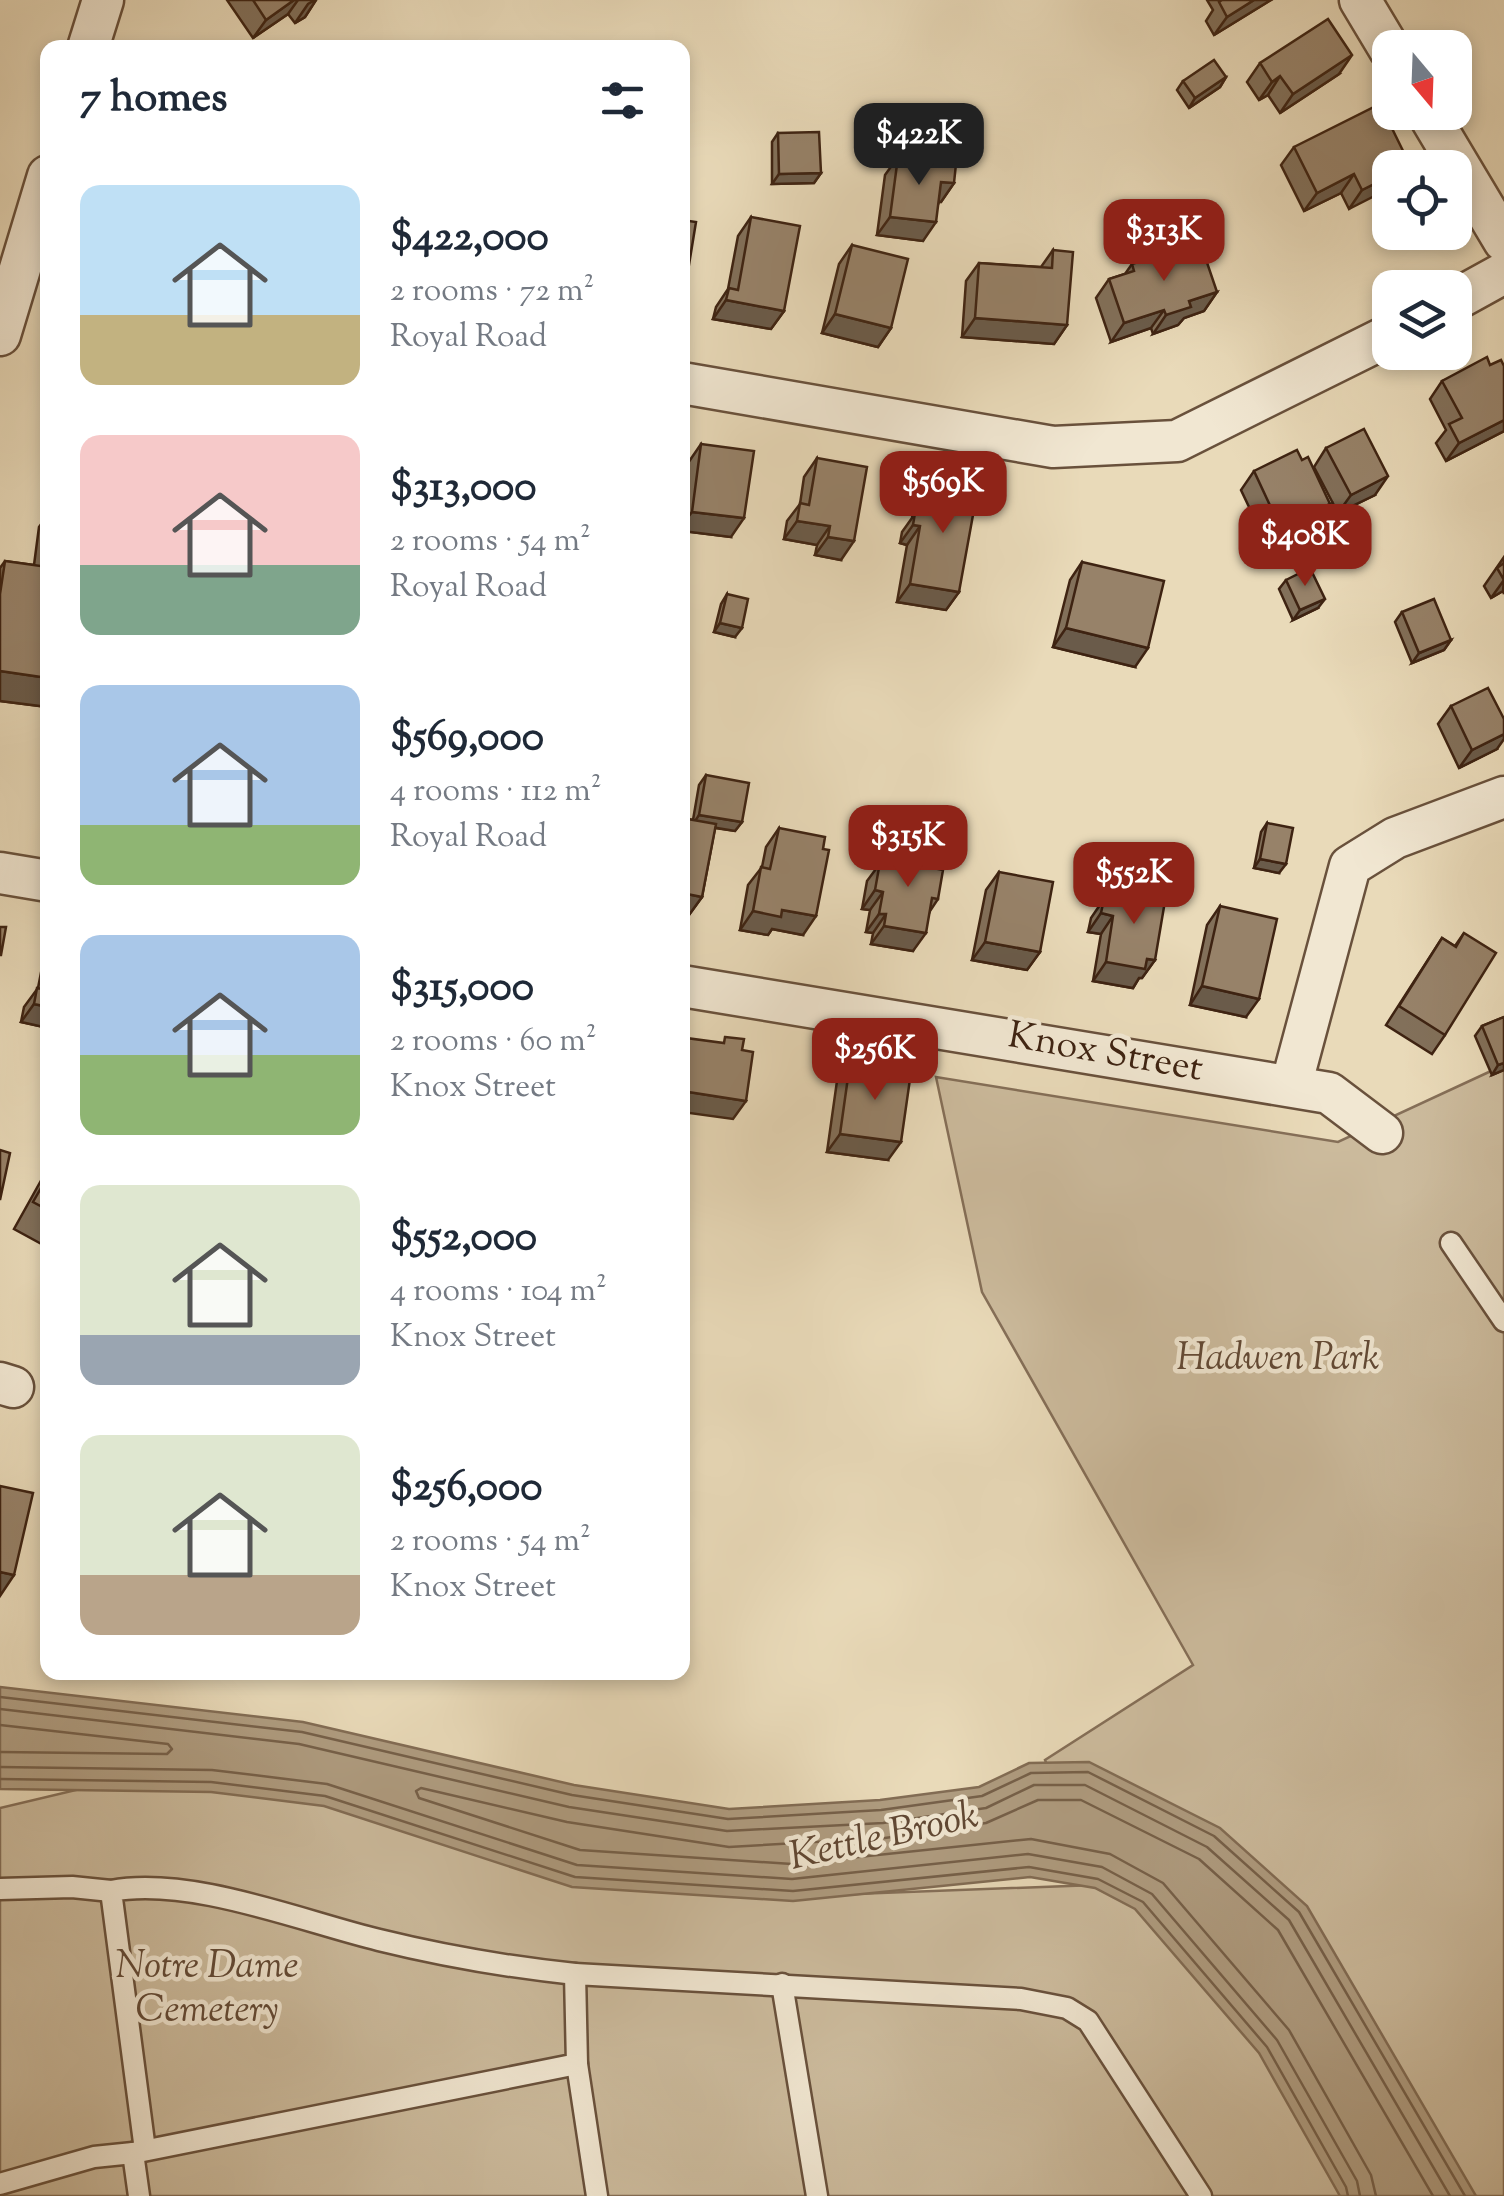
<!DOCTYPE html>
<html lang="en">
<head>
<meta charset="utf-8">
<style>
	body { margin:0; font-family:"Sorts Mill Goudy",serif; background:#f2f2f3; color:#1f2937; height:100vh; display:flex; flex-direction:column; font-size:38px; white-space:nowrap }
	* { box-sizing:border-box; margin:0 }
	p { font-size:32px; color:#747a83 }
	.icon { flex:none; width:55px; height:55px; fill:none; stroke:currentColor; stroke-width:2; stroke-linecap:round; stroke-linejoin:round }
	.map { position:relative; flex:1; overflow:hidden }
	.details { position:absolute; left:40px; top:40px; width:650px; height:1640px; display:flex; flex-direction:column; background:#fff; border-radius:20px; box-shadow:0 5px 15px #0003 }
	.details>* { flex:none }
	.needle { width:65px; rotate:161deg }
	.tools { position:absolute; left:1372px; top:30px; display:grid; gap:20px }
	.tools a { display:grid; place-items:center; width:100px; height:100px; border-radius:20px; background:#fff; box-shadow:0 5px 15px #0003; font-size:50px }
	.price { position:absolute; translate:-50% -85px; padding:0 22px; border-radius:20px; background:#8f2418; color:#fff; font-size:32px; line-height:65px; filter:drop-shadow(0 2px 5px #0008) }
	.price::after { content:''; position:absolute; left:50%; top:60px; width:30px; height:22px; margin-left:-15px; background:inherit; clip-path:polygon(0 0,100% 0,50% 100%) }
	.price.on { background:#222; color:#fff }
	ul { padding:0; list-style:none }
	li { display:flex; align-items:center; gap:30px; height:250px; padding:0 40px }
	li span { display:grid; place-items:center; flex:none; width:280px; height:200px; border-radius:20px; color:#555 }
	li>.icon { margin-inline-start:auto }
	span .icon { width:120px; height:120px; fill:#fffc; stroke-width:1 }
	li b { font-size:42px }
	h2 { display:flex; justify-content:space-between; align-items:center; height:120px; padding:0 40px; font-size:42px }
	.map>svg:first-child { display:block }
	.green { fill:#ccbb9d; stroke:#856f58; stroke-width:2.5 }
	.water { fill:#af9c80; stroke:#826c54; stroke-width:2.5 }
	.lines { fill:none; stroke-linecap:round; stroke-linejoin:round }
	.shore { stroke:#766049; stroke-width:2.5 }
	.lane-casing { stroke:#69513c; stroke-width:25 }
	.street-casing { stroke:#69513c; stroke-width:45 }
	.lane { stroke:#f1e7d2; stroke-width:20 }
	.street { stroke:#f1e7d2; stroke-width:40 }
	.wall { fill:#82705a; stroke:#3e2312; stroke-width:2.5 }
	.shaded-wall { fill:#6a5b4a; stroke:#3e2312; stroke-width:2.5 }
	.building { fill:#978269; stroke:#3e2312; stroke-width:2.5 }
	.labels { text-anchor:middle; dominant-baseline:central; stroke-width:9; stroke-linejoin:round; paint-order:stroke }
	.street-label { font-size:38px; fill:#3e2312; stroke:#f1e7d2 }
	.park-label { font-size:38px; font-style:italic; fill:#624935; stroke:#f1e7d2 }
	.water-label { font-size:40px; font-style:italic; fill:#604733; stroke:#f1e7d2 }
</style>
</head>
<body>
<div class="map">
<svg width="1504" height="2196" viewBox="0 0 1504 2196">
	<rect width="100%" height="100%" fill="#e9dab9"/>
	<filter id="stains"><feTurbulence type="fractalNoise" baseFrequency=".002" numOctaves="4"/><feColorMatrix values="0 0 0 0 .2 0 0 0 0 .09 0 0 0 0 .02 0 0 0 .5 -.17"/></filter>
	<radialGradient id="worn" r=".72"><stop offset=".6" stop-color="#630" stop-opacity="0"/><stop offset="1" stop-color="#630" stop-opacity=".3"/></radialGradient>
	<path class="green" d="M1504,1065V2196H0V1808L156,1771L855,1894L1094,1885L1045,1760L1193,1665L982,1292L936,1077L1338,1142Z"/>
	<path class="water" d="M0,1687L303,1722L574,1785L729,1809L880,1800L979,1787L1029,1763L1089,1762L1220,1828L1307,1906L1476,2196H1340L1259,2053L1135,1909L1095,1888L1030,1877L793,1901L572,1887L324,1806L211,1792L0,1789Z"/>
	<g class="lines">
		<g class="shore">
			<path d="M0,1697L302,1732L572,1795L728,1819L881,1810L982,1796L1031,1773L1088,1772L1214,1836L1299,1912L1465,2196"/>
			<path d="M0,1709L299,1744L569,1807L727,1831L883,1823L986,1808L1034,1785H1085L1207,1847L1289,1920L1450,2196"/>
			<path d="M0,1725L168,1744L172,1749L167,1754L0,1752"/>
			<path d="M0,1767L212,1770L327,1784L577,1865L792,1879L1028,1854L1102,1867L1152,1894L1277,2040L1357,2181L1360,2196"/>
			<path d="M0,1779L211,1782L325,1796L575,1877L793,1891L1029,1867L1098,1879L1143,1902L1267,2047L1346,2187L1348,2196"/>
			<path d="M1376,2196L1371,2175L1289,2030L1163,1883L1110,1854L1031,1839L792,1864L580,1850L419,1798L416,1791L421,1788L567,1822L729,1847L885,1838L986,1823L1038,1800H1081L1199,1859L1278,1930L1433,2196"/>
		</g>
		<defs>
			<g id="lane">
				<path d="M1451,1243L1504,1321"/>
				<path d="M0,1889L72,1887L111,1891"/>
				<path d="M782,1984L817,2196"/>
				<path d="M577,2064L597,2196"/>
				<path d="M145,2150L111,1891C190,1876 301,1921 379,1940C444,1956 508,1967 575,1974"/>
				<path d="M133,2153L577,2064L575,1974L1021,1999L1067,2008L1088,2021L1201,2196"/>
				<path d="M0,2184L94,2157L133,2153L139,2196"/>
			</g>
			<g id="street">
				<path d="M1360,0L1390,50"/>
				<path d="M88,48L103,0"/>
				<path d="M1427,112L1504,241"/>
				<path d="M1455,300L1504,273"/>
				<path d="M0,335L48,176"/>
				<path d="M682,383L1053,447L1177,441L1390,335"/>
				<path d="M0,873L48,881"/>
				<path d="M682,986L1329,1093L1382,1133"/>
				<path d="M1291,1086L1350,866L1395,838L1504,797"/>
				<path d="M0,1383L13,1387"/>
			</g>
		</defs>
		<use href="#lane" class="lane-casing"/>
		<use href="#street" class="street-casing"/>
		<use href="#lane" class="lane"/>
		<use href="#street" class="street"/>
	</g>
	<g class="wall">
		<path d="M227,0H316L305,17L295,23L288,14L253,38Z"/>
		<path d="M1207,0H1271L1214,35L1206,21L1213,10Z"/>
		<path d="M1260,63L1339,74L1280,113L1268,95L1259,100L1247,82Z"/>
		<path d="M1226,77L1220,87L1189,108L1177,90L1183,81Z"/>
		<path d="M778,133L821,173L814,183L772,184V142Z"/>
		<path d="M1294,147L1410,165L1409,168H1390L1349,209L1341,193L1304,211L1281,165Z"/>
		<path d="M898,157L954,183L941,202H939L923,241L877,235L885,175Z"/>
		<path d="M751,217L784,311L771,329L713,319L716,307L728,289L738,236Z"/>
		<path d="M852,245L891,328L878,347L822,333L839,264Z"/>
		<path d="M1053,250L1067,325L1054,344L962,337L966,281L979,263L1041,267Z"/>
		<path d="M1132,264L1217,292L1204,311L1184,318L1178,325L1153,334L1151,328L1111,342L1096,298L1109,279L1125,274Z"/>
		<path d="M1490,365L1504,366V431L1446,461L1436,443L1446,430L1430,399L1442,381Z"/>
		<path d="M701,444L731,537L682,531V503L688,463Z"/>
		<path d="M1326,448L1375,495L1338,513L1314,467Z"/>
		<path d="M817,458L841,560L815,555L817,545L784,539L787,521L800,504L804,477Z"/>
		<path d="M1254,471L1317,522L1267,545L1241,490Z"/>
		<path d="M928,478L953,488L959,592L946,610L897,602L907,545L900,543L902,532L912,518L915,496Z"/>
		<path d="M48,515V707L0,701V568L5,561L34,565L39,527Z"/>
		<path d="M1504,557V594L1503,591L1491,598L1484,586Z"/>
		<path d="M1082,562L1135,667L1053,647L1070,580Z"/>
		<path d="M1286,580L1318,608L1293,620L1279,589Z"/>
		<path d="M727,594L735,637L714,632L721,604Z"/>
		<path d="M1402,612L1451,640L1444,650L1412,663L1395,622Z"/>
		<path d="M1451,706L1497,749L1459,768L1438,724Z"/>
		<path d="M706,775L742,822L735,831L715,828L702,897L689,915L682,914V818L693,820L699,785Z"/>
		<path d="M1267,823L1279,873L1254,868L1261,832Z"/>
		<path d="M779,828L803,935L772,929L768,935L740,930L748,885L762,867L766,847Z"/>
		<path d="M890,850L933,868L938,899L930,911L913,951L871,944L873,933L866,932L870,910L862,909L867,881Z"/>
		<path d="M999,872L1040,952L1027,970L972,960L986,890Z"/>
		<path d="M1118,887L1155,960L1142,978H1139L1133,988L1093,981L1101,934L1088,932L1091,918L1104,899L1109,900Z"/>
		<path d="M1220,906L1246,1017L1190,1005L1207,925Z"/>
		<path d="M1464,933L1445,1035L1432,1054L1386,1025L1442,938L1455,946Z"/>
		<path d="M48,953V1028L21,1022L24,1007L38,988L44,957Z"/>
		<path d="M1504,1017V1070L1492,1075L1475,1036L1482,1026Z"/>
		<path d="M850,1063L888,1160L827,1152L837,1081Z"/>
		<path d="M48,1168V1246L47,1247L14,1229Z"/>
	</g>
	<g class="shaded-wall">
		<path d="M294,0H298L288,14L253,38L266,20Z"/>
		<path d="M315,0H316L305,17L295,23L308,4Z"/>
		<path d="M1254,0H1271L1214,35L1227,17Z"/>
		<path d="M1352,55L1339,74L1280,113L1293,94Z"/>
		<path d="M1280,76L1268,95L1259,100L1272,82Z"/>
		<path d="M1226,77L1220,87L1189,108L1195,98Z"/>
		<path d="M821,173L814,183L772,184L779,174Z"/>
		<path d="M1354,174L1341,193L1304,211L1317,193Z"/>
		<path d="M1390,176V188L1349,209L1362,190Z"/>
		<path d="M941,182L954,183L941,202L928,200Z"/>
		<path d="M890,217L936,222L923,241L877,235Z"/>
		<path d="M1217,292L1204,311L1184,318L1178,325L1153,334L1166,315L1189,301Z"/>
		<path d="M726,300L784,311L771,329L713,319Z"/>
		<path d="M1164,310L1151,328L1111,342L1124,323Z"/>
		<path d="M835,314L891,328L878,347L822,333Z"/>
		<path d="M975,318L1067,325L1054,344L962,337Z"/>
		<path d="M1504,420V431L1446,461L1459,443Z"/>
		<path d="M1388,476L1375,495L1338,513L1351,495Z"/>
		<path d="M1330,504L1317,522L1267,545L1280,527Z"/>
		<path d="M692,512L744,518L731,537L682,531V525Z"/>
		<path d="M797,521L830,526L817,545L784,539Z"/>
		<path d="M913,525L920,526L907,545L900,543Z"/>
		<path d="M828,537L854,541L841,560L815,555Z"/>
		<path d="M1504,580L1503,591L1491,598Z"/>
		<path d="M910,584L959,592L946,610L897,602Z"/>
		<path d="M1325,599L1318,608L1293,620L1300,610Z"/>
		<path d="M720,623L742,628L735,637L714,632Z"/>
		<path d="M1066,628L1148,648L1135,667L1053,647Z"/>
		<path d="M1451,640L1444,650L1412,663L1419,653Z"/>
		<path d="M0,671L48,678V707L0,701Z"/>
		<path d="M1504,734V739L1497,749L1459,768L1472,750Z"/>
		<path d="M699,815L742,822L735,831L693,824Z"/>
		<path d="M1260,859L1286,864L1279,873L1254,868Z"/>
		<path d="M875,890L883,892L870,910L862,909Z"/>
		<path d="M682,893L702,897L689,915L682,914Z"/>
		<path d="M782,910L816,916L803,935L772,929L768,935L740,930L753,911Z"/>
		<path d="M1101,913L1113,916L1101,934L1088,932Z"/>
		<path d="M879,914H886L873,933L866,932Z"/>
		<path d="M884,926L926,933L913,951L871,944Z"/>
		<path d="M985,942L1040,952L1027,970L972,960Z"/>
		<path d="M1147,959L1155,960L1142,978H1139L1133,988L1093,981L1106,962Z"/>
		<path d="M1202,986L1259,999L1246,1017L1190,1005Z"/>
		<path d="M34,1004L48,1007V1028L21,1022Z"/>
		<path d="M1504,1063V1070L1492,1075L1498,1065Z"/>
		<path d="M682,1091L746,1101L733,1119L682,1112Z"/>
		<path d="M840,1134L901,1142L888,1160L827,1152Z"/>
		<path d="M0,1572L14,1575L0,1596Z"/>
	</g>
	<g class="building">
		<path d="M253,0H294L266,20Z"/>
		<path d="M1222,0H1254L1227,17L1219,2Z"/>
		<path d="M1328,19L1352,55L1293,94L1280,76L1272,82L1260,63Z"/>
		<path d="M1214,60L1226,77L1195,98L1183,81Z"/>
		<path d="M1380,104L1410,165L1406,168H1390V176L1362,190L1354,174L1317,193L1294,147Z"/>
		<path d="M819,132L821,173L779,174L778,133Z"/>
		<path d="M898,157L956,164L954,183L941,182L936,222L890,217Z"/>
		<path d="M751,217L800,226L784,311L726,300L729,288L738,290Z"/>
		<path d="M682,220L696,222L687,277L682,276Z"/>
		<path d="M1200,242L1217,292L1189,301L1191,307L1166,315L1164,310L1124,323L1109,279L1134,271L1132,264Z"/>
		<path d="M852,245L908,259L891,328L835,314Z"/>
		<path d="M1053,250L1073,252L1067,325L975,318L979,263L1052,268Z"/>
		<path d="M1487,357L1490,365L1501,360L1504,366V420L1459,443L1449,424L1462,418L1442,381Z"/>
		<path d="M1364,429L1388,476L1351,495L1326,448Z"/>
		<path d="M701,444L754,451L744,518L692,512Z"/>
		<path d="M1297,450L1302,460L1308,457L1330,504L1280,527L1254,471Z"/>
		<path d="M817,458L867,467L854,541L828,537L830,526L797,521L800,503L809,505Z"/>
		<path d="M928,478L954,482L953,488L977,493L959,592L910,584L920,526L913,525L915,513L922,514Z"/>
		<path d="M5,561L48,567V678L0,671V594Z"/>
		<path d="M1082,562L1164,581L1148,648L1066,628Z"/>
		<path d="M1504,563V580L1497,568Z"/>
		<path d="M1310,568L1325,599L1300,610L1286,580Z"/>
		<path d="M727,594L748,599L742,628L720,623Z"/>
		<path d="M1434,599L1451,640L1419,653L1402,612Z"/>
		<path d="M1488,688L1504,719V734L1472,750L1451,706Z"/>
		<path d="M706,775L749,783L742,822L699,815Z"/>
		<path d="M682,818L716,824L702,897L682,893Z"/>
		<path d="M1267,823L1293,828L1286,864L1260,859Z"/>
		<path d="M779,828L825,837L823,849L829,850L816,916L782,910L781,917L753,911L761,867L770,869Z"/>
		<path d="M890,850L934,857L933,868L943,870L938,899L932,898L926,933L884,926L886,914H879L883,892L875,890L880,862L888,864Z"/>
		<path d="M999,872L1053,882L1040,952L985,942Z"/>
		<path d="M1118,887L1166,895L1155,960L1147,959L1145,969L1106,962L1113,916L1101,913L1104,899L1116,902Z"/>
		<path d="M1220,906L1277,919L1259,999L1202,986Z"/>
		<path d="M0,927H6L1,955H0Z"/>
		<path d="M1464,933L1496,953L1445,1035L1399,1006L1442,938L1456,947Z"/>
		<path d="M48,987V1007L34,1004L37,988L47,990Z"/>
		<path d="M1504,1017V1063L1498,1065L1482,1026Z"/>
		<path d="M725,1037L744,1039L742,1050L753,1052L746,1101L682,1091V1063L686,1038L724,1043Z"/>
		<path d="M850,1063L911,1072L901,1142L840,1134Z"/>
		<path d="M0,1150L10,1153L0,1200Z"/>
		<path d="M48,1176V1210L33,1202Z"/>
		<path d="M0,1486L33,1493L14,1575L0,1572Z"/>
	</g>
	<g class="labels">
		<g class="street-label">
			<text transform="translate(1105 1054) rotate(10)">Knox Street</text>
		</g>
		<g class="park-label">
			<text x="1278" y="1360">Hadwen Park</text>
			<text x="207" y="1968">Notre Dame<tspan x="207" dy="44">Cemetery</tspan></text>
		</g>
		<g class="water-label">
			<text transform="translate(884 1838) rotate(-13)">Kettle Brook</text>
		</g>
	</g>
	<rect width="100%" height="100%" filter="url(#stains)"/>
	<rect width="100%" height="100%" fill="url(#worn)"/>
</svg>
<div class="tools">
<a><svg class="needle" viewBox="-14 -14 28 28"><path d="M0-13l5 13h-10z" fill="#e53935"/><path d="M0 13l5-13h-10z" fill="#747a83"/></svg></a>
<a><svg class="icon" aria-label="locate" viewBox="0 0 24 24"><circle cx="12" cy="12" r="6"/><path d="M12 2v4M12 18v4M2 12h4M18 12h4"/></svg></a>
<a><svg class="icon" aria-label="layers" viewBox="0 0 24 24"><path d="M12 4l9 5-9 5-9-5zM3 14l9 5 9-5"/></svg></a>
</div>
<b class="price on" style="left:919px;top:188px">$422K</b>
<b class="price" style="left:1164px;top:284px">$313K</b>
<b class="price" style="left:943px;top:536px">$569K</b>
<b class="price" style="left:1305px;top:589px">$408K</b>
<b class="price" style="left:908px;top:890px">$315K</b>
<b class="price" style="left:1134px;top:927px">$552K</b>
<b class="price" style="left:875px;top:1103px">$256K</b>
<section class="details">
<h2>7 homes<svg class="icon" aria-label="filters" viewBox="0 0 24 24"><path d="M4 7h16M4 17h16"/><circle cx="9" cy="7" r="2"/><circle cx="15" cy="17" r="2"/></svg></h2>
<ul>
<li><span style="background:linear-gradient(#bfe0f5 65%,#c2b280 0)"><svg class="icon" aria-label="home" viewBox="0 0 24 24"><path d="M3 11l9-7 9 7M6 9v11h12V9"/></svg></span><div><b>$422,000</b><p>2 rooms · 72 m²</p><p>Royal Road</p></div></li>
<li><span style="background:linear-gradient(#f6c9c9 65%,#7fa58c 0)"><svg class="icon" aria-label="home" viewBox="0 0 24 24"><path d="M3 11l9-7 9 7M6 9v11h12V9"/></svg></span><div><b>$313,000</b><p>2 rooms · 54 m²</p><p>Royal Road</p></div></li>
<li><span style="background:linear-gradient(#a9c7e8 70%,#8fb573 0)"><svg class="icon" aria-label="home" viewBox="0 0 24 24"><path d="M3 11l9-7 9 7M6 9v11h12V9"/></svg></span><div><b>$569,000</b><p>4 rooms · 112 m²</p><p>Royal Road</p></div></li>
<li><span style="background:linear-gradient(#a9c7e8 60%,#8fb573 0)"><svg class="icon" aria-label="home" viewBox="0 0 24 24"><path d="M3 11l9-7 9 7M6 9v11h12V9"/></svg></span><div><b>$315,000</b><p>2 rooms · 60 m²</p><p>Knox Street</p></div></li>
<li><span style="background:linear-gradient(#dfe7d0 75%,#9aa5b1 0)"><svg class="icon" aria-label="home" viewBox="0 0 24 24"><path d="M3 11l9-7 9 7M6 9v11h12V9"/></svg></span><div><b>$552,000</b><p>4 rooms · 104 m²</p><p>Knox Street</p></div></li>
<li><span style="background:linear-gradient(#dfe7d0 70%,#b9a48a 0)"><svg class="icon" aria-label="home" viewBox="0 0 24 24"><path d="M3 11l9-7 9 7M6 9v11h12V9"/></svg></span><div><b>$256,000</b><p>2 rooms · 54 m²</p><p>Knox Street</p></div></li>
</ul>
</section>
</div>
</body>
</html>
